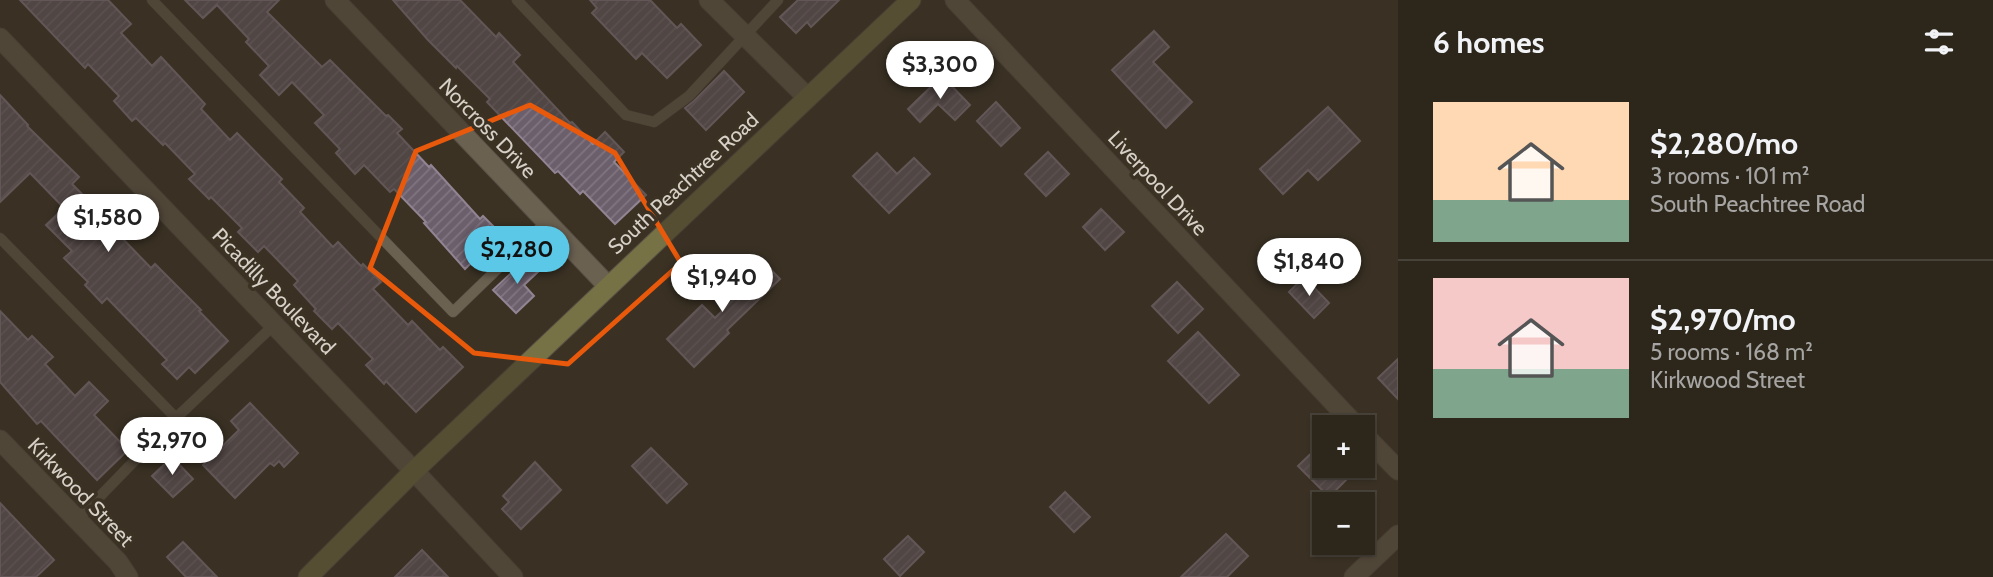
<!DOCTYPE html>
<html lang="en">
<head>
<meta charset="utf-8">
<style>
	body { margin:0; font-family:Cabin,sans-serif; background:#342e24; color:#f1f3f6; height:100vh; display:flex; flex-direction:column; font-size:26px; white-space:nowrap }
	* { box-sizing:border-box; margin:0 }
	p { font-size:23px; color:#a6a5a3 }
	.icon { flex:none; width:38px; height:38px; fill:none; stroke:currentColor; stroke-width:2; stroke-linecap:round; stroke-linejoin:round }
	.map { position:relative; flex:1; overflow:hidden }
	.sheet { display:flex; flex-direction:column; background:#2c261b; width:595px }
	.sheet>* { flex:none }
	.controls { position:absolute; left:1312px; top:415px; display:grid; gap:14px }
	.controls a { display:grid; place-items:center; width:63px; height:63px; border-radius:0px; background:#2c261b; box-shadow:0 2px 5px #0004,0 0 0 2px #48433a; font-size:35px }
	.price { position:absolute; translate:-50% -60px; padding:0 16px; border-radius:24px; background:#fff; color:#222; font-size:23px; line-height:46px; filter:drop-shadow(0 2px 4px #0008) }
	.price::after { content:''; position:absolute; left:50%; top:42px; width:21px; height:16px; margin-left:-10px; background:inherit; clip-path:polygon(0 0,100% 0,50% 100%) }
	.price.active { background:#5ac8e6; color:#111 }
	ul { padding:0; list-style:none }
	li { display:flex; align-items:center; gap:21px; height:175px; padding:0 35px }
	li+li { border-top:2px solid #48433a }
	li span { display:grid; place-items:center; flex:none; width:196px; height:140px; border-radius:0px; color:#555 }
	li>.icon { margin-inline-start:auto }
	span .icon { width:84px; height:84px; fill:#fffc; stroke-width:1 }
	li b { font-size:30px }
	h2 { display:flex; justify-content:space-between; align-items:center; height:84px; padding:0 35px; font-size:30px }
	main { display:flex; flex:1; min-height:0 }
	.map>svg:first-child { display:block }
	.building { fill:url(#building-hatch); stroke:#928492; stroke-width:2 }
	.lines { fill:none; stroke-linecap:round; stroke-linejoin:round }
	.service-casing { stroke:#585145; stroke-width:11 }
	.minor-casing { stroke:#585145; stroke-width:21 }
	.secondary-casing { stroke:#585145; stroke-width:21 }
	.service { stroke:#6b6151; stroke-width:10 }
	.minor { stroke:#6b6151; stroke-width:19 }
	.secondary { stroke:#777245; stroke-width:19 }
	.marked { fill:none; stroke:#e8590c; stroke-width:5; stroke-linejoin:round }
	.labels { text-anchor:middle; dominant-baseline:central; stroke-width:7; stroke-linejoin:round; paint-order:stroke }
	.street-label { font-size:21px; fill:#d6d0c7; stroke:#3b3224 }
</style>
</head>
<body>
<main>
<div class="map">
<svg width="1398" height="577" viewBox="0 0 1398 577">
	<defs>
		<pattern id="building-hatch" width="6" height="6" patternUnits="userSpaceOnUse" patternTransform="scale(1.75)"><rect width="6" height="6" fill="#6c5f6c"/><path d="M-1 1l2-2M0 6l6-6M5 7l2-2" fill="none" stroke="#807580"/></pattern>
	</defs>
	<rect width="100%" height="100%" fill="#3b3224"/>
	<g class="building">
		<path d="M20,0H108L131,24L121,33L152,66L161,57L205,104L201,109L230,140L237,133L282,179L279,182L304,208L300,212L333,247L338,242L361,266L363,264L381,282L373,289L408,325L412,321L440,350L443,347L463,367L416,412L386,381L384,384L366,365L373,359L338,323L332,329L314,311L316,309L294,285L298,281L264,246L258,252L238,232L242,228L211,197L209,199L189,179L195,174L165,143L163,145L136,118L132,121L114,101L119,96L88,64L85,68Z"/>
		<path d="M185,0H279L267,12L322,67L330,60L386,116L388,115L402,129L397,133L429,167L431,165L480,219L483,216L501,234L465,269L424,223L426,222L394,189L390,192L364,165L355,174L336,153L340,149L315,123L324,115L292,82L279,95L260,75L269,66L246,42L249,39L217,5L203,18Z"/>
		<path d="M393,0H460L496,37L499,33L520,55L513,62L570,123L572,122L593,144L605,132L624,152L614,162L646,195L615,224L583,191L580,194L558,171L555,173L487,102L490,99L457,66L456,68L428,40Z"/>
		<path d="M590,0H650L677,28L681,24L701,45L667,78L642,53L636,59L592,13L597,8Z"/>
		<path d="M798,0H839L811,27L807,22L796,33L780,17Z"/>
		<path d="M1154,31L1169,47L1153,62L1192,102L1166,128L1112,70Z"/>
		<path d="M724,71L744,92L706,130L685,108L694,101Z"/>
		<path d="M942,76L970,105L955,120L938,104L920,122L908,109Z"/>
		<path d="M0,95L28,125L27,126L79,177L72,184L106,218L109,215L127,235L123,239L151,268L155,264L201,310L199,311L228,341L195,373L189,367L177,379L162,364L167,360L107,298L102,303L85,285L88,282L64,258L72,251L46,225L64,208L30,173L0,202Z"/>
		<path d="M996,102L1020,128L1001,146L977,121Z"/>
		<path d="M1328,107L1360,141L1318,180L1308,170L1283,194L1260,169Z"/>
		<path d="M1048,152L1069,174L1046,196L1025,174Z"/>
		<path d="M877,153L897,174L914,158L930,174L889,213L853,176Z"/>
		<path d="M1101,209L1124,232L1105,250L1083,227Z"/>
		<path d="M759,257L780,279L727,330L729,333L694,367L667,339L702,305L715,318L739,294L730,285Z"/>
		<path d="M527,258L539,271L524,285L534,296L516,313L493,290Z"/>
		<path d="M1304,277L1329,303L1314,318L1289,292Z"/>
		<path d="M1177,282L1203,309L1178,333L1152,306Z"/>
		<path d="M0,311L28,340L32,336L53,357L45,364L75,396L89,382L108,401L94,415L128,450L97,480L41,421L37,424L0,382Z"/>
		<path d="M1198,332L1239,375L1209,403L1168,361Z"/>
		<path d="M1398,359V399L1378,378Z"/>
		<path d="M250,403L298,453L284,467L279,461L274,466L270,463L235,498L203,465L239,430L231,421Z"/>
		<path d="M1325,440V466H1338L1349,477L1329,497L1298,466Z"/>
		<path d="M651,448L687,484L667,503L632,466Z"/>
		<path d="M172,457L193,479L173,497L152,476Z"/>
		<path d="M535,462L561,490L521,529L502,509L509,502L503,496Z"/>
		<path d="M1065,492L1090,517L1074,532L1050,507Z"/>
		<path d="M0,503L54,560L36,577H0Z"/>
		<path d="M1226,534L1248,556L1227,577H1181Z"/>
		<path d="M908,536L924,552L900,576L884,559Z"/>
		<path d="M183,542L217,577H186L167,557Z"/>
		<path d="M422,550L448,577H395Z"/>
	</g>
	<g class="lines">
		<defs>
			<g id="service">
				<path d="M152,0L453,312L546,222"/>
				<path d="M517,0L626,115L654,122L689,96L778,0"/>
				<path d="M0,238L176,418"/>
				<path d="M77,520L176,418L274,325"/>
			</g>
			<g id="minor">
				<path d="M335,0L608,286"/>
				<path d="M709,0L807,97"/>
				<path d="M955,0L1357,427"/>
				<path d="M0,38L414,471L513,577"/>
				<path d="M1363,434L1398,470"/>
				<path d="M0,440L118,562L128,577"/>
				<path d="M1354,577L1398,535"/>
			</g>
			<path id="secondary" d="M308,577L414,471L911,0"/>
		</defs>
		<use href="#service" class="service-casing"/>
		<use href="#minor" class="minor-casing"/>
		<use href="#secondary" class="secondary-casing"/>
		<use href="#service" class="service"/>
		<use href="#minor" class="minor"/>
		<use href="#secondary" class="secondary"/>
	</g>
	<path d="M0 0H1398V577H0ZM530,105L615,153L681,263L568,364L474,353L370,268L416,151Z" fill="#3b3224" fill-opacity=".55" fill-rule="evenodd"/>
	<path class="marked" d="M530,105L615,153L681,263L568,364L474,353L370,268L416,151Z"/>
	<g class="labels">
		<g class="street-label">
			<text transform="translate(488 128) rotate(46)">Norcross Drive</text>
			<text transform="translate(683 183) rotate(-43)">South Peachtree Road</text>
			<text transform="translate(1158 183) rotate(47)">Liverpool Drive</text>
			<text transform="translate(274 291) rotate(46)">Picadilly Boulevard</text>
			<text transform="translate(81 492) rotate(46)">Kirkwood Street</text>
		</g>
	</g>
</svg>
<div class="controls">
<a>+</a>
<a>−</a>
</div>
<b class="price" style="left:940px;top:101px">$3,300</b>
<b class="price" style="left:108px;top:254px">$1,580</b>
<b class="price active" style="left:517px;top:286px">$2,280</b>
<b class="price" style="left:1309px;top:298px">$1,840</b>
<b class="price" style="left:722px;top:314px">$1,940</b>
<b class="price" style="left:172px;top:477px">$2,970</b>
</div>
<section class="sheet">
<h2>6 homes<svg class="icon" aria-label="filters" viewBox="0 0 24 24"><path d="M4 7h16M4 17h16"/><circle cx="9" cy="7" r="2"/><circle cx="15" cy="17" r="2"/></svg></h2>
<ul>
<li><span style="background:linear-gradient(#ffd9b3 70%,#7fa58c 0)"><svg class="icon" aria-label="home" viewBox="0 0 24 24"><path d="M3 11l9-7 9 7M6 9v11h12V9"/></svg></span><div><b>$2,280/mo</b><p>3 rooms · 101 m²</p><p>South Peachtree Road</p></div></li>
<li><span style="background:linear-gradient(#f6c9c9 65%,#7fa58c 0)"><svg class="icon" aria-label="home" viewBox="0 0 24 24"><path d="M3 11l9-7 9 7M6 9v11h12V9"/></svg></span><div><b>$2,970/mo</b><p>5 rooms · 168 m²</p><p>Kirkwood Street</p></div></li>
</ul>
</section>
</main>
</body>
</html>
